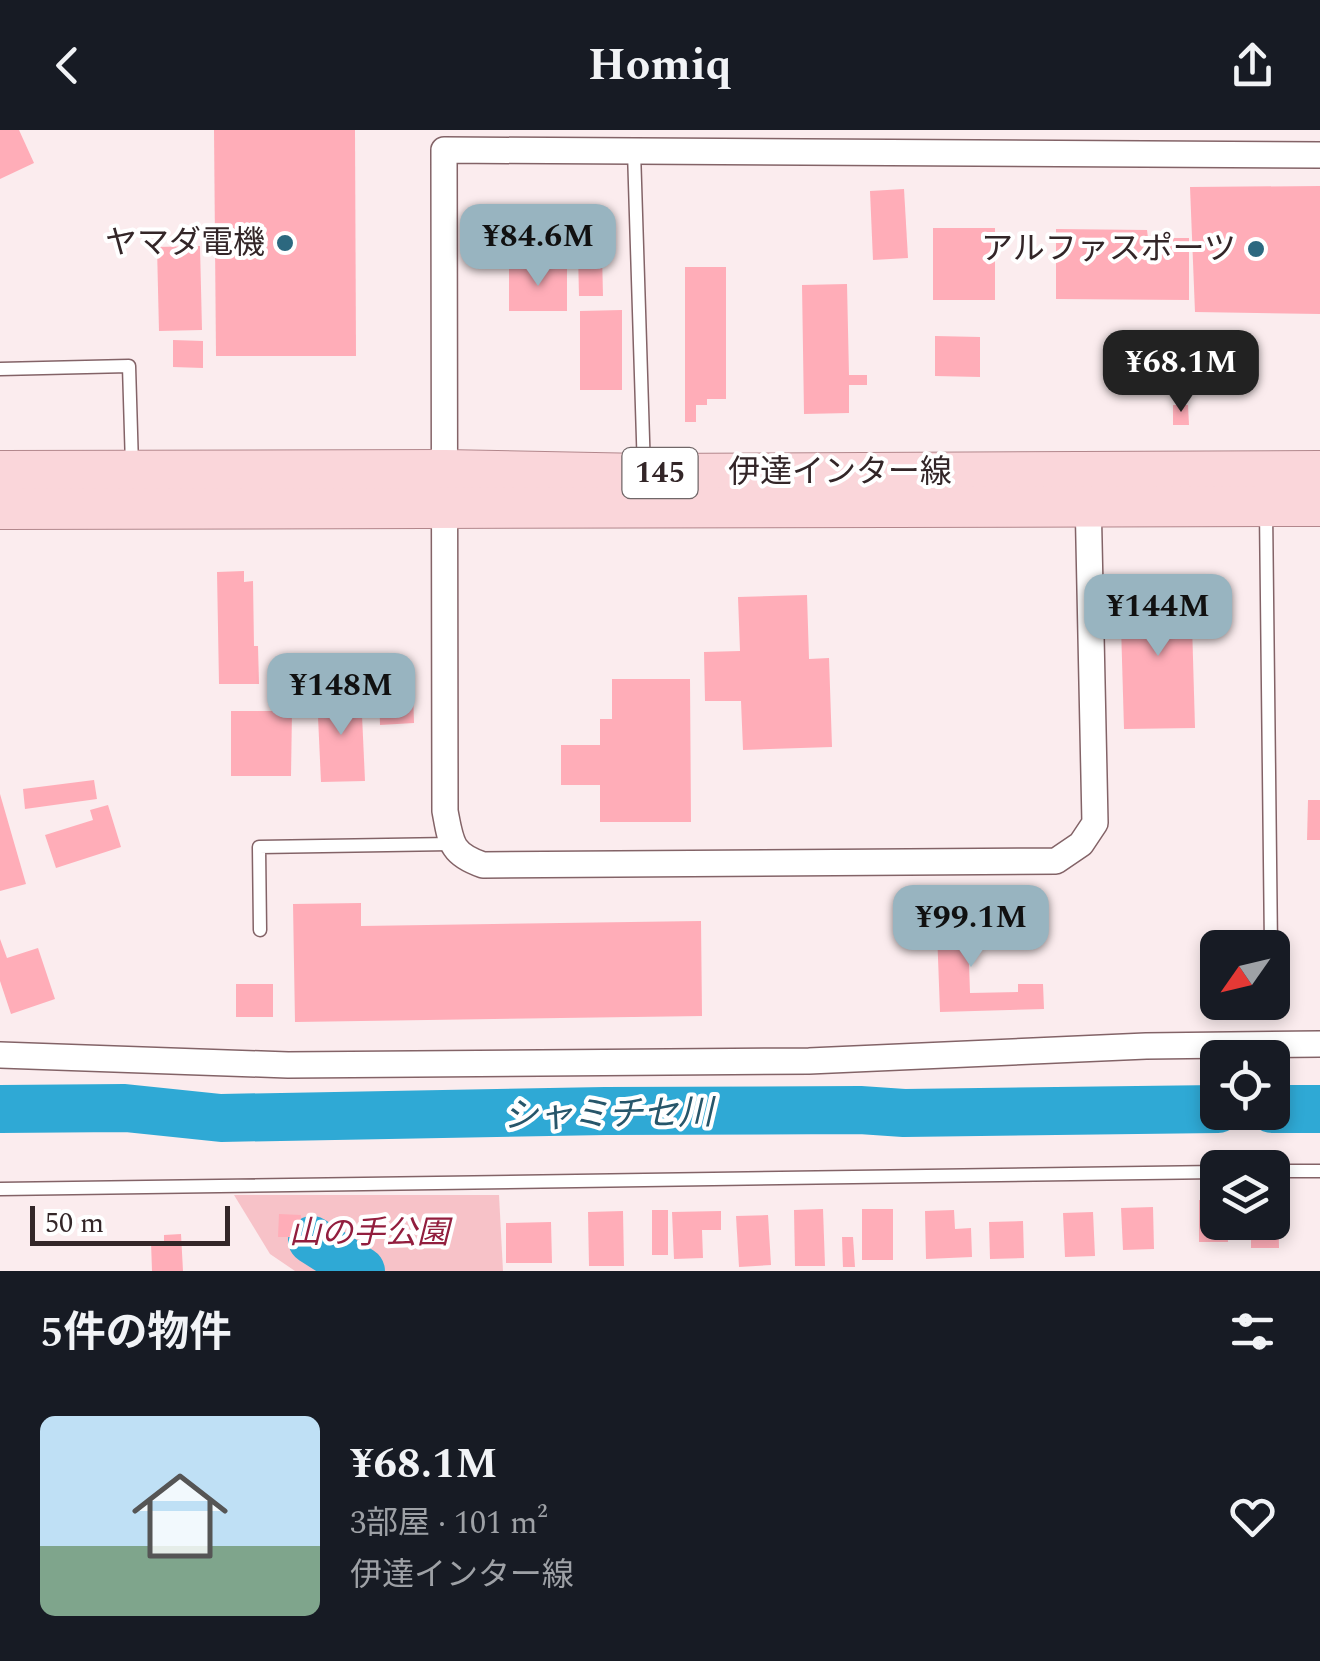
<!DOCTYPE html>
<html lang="ja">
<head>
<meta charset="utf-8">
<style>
	body { margin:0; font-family:Spectral,"Noto Sans JP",serif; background:#242831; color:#f1f3f6; height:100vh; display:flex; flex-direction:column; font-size:38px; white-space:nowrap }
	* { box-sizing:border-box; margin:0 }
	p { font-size:32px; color:#9ea1a6 }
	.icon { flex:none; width:55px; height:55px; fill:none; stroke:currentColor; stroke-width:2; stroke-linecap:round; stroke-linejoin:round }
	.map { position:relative; height:1141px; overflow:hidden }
	.side { display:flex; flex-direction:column; background:#171b24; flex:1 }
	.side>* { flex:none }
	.needle { width:65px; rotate:236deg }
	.fabs { position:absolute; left:1200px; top:800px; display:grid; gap:20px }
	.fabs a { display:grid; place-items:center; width:90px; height:90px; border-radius:15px; background:#171b24; box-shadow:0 5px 15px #0003; font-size:50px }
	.scale { position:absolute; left:30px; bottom:25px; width:200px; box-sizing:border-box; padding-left:10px; border:5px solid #332628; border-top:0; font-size:28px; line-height:35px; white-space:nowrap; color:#332628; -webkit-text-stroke:8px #fff; paint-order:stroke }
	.price { position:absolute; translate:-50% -85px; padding:0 22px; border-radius:20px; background:#98b4c0; color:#111; font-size:32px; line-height:65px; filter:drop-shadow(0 2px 5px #0008) }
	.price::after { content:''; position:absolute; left:50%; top:60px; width:30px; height:22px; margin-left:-15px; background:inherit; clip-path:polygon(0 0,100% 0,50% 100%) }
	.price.selected { background:#222; color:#fff }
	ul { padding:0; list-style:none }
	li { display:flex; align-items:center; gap:30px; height:250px; padding:0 40px }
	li+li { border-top:2px solid #363941 }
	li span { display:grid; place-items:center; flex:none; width:280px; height:200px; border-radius:15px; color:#555 }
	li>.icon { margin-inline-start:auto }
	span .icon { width:120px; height:120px; fill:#fffc; stroke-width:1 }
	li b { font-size:42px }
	h2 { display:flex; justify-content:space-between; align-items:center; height:120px; padding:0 40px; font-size:42px }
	header { display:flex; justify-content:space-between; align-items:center; height:130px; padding:0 40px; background:#171b24; font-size:45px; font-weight:700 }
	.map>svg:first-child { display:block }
	.green { fill:#f7c2c8 }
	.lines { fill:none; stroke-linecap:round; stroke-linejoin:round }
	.river { stroke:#2fa9d5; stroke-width:48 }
	.building { fill:#ffadb8 }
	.service-casing { stroke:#836367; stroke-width:15 }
	.minor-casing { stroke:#836367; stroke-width:28 }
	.primary-casing { stroke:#b2878c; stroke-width:42 }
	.service { stroke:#fff; stroke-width:12 }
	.minor { stroke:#fff; stroke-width:25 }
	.primary { stroke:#fad6da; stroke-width:40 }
	.poi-dot { fill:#2c687f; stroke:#fff; stroke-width:4 }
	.labels { text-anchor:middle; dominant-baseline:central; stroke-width:8; stroke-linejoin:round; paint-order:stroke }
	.shield { fill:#fff; stroke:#706768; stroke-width:2.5 }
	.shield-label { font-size:30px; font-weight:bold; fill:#332628 }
	.poi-label { font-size:32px; fill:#332628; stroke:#fff; text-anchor:end }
	.street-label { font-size:32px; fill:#332628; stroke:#fff }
	.park-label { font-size:32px; font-style:italic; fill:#921e3e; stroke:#fff }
	.water-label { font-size:35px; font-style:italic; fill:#27566a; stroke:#fff }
</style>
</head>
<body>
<header><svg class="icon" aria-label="back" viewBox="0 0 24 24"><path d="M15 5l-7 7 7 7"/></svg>Homiq<svg class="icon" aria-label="share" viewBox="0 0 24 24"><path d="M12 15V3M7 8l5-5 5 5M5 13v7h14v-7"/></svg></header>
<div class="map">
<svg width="1320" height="1141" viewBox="0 0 1320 1141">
	<rect width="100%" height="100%" fill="#fbecee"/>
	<path class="green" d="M234,1065H499L503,1141H295L270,1124Z"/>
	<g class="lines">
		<g class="river">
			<path d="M0,979L125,978L221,988L605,981L860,980L904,983L1218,979"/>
			<path d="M1272,979H1320"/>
			<path d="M312,1110L361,1141"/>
		</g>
	</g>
	<g class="building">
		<path d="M0,0H19L34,33L0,49Z"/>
		<path d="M214,0H355L356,226H216Z"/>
		<path d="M1320,56V184L1195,182L1190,57Z"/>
		<path d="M904,59L908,128L873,130L870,61Z"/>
		<rect x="933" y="98" width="62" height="72"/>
		<path d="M1056,99L1147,100L1148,108H1189V170L1056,169Z"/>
		<path d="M200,116L202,200L159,201L157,117Z"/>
		<path d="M578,123H602L603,166H579Z"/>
		<rect x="509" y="137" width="58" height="44"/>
		<path d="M685,137H726V269H707V275H696V292H685Z"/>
		<path d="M847,154L849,245H867V255H849V283L804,284L802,155Z"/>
		<path d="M622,180V260H580V181Z"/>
		<path d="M935,206L980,207V247L935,246Z"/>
		<path d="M173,210L203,211V238L173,237Z"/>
		<path d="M1173,275H1188L1189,295H1173Z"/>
		<path d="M244,441V452L253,451L254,516H258L259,554H219L217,442Z"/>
		<path d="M1191,459L1195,598L1124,599L1120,461Z"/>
		<path d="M807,465L809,529L829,528L832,617L743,620L741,571H705L704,522L740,521L738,467Z"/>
		<path d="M612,549H690L691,692H600V655H561V615H600V589H612Z"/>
		<path d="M413,561L414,593L380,595L379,562Z"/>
		<path d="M361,563L365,651L321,652L317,565Z"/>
		<path d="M231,581H292L291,646H231Z"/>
		<path d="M94,650L97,669L25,679L23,659Z"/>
		<path d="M0,664L26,754L0,761Z"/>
		<path d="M1308,670H1320V710H1307Z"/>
		<path d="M108,675L121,717L56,738L45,705L93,690L90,680Z"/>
		<path d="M361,773V796L701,791L702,886L295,892L293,774Z"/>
		<path d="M967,773L970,863L1018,862V854H1043L1044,879L940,882L936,774Z"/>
		<path d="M0,809L7,828L38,818L55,869L11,884L0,851Z"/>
		<rect x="236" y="854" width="37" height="33"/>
		<path d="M1199,1070H1218V1092H1227L1228,1112H1199Z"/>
		<path d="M1272,1072H1278L1279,1118H1251V1092H1272Z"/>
		<path d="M1153,1077L1154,1119L1123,1120L1121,1078Z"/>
		<path d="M823,1079L825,1136H795L794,1080Z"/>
		<rect x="862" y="1079" width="31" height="51"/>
		<rect x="652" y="1080" width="16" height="45"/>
		<path d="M954,1080L955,1099L971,1098L972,1127L926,1129L925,1081Z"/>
		<path d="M623,1081L624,1136H589L588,1082Z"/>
		<path d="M721,1081V1100H702L703,1128L674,1129L672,1082Z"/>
		<path d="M1093,1082L1095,1126L1065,1127L1063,1083Z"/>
		<path d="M279,1084L301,1085L300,1107H278Z"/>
		<path d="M768,1085L771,1135L739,1137L736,1086Z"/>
		<path d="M1023,1091L1024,1128L990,1129L989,1092Z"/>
		<path d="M551,1092L552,1133H506V1093Z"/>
		<path d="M181,1104L183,1141H152L151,1112L164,1111V1105Z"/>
		<path d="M842,1107H853L855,1137H843Z"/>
	</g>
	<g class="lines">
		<defs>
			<g id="service">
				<path d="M634,21L644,341"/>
				<path d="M0,239L129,236L132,336"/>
				<path d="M1266,380L1271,818"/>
				<path d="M260,800L259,717L451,714"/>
				<path d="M1272,1041H1320"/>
				<path d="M0,1059L1218,1042"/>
			</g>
			<g id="minor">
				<path d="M1088,365L1095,693L1081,714L1056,731L483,735C451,724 451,713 445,681L444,20L1320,25"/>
				<path d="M0,925L288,935L809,931L1146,916L1320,914"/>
			</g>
			<g id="primary">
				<path d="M0,341L445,340L644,344L1320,341"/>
				<path d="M0,379L1320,376"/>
			</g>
		</defs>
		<use href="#service" class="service-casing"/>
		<use href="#minor" class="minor-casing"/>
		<use href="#primary" class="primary-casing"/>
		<use href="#service" class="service"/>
		<use href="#minor" class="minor"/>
		<use href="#primary" class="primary"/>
	</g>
	<g class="poi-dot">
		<circle cx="285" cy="113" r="10"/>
		<circle cx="1256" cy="119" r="10"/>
	</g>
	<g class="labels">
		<rect class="shield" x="622.5" y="318" width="75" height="50" rx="8"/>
		<g class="shield-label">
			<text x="660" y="343">145</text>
		</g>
		<g class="poi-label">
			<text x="265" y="113">ヤマダ電機</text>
			<text x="1236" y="119">アルファスポーツ</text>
		</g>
		<g class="street-label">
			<text x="840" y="342">伊達インター線</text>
		</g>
		<g class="park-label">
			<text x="369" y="1103">山の手公園</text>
		</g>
		<g class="water-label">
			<text transform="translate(608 985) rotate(-1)">シャミチセ川</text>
		</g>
	</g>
</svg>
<div class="fabs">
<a><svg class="needle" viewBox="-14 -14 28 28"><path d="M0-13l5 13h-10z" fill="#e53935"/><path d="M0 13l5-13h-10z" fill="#9ea1a6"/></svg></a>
<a><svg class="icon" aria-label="locate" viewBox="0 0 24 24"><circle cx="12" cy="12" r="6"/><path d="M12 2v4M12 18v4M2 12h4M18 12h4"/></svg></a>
<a><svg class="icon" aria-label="layers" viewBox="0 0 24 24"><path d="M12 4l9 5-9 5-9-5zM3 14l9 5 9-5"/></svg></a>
</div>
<div class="scale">50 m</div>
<b class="price" style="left:538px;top:159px">¥84.6M</b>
<b class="price selected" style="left:1181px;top:285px">¥68.1M</b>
<b class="price" style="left:1158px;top:529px">¥144M</b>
<b class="price" style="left:341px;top:608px">¥148M</b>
<b class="price" style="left:971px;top:840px">¥99.1M</b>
</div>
<section class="side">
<h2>5件の物件<svg class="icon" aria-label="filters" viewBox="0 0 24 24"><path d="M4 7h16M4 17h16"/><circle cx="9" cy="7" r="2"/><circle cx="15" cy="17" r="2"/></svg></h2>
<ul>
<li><span style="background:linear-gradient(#bfe0f5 65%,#7fa58c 0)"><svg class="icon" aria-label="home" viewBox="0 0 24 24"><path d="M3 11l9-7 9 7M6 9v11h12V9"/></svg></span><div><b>¥68.1M</b><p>3部屋 · 101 m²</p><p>伊達インター線</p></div><svg class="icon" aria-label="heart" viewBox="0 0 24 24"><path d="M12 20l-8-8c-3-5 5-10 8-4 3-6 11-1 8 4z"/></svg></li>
</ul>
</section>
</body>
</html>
